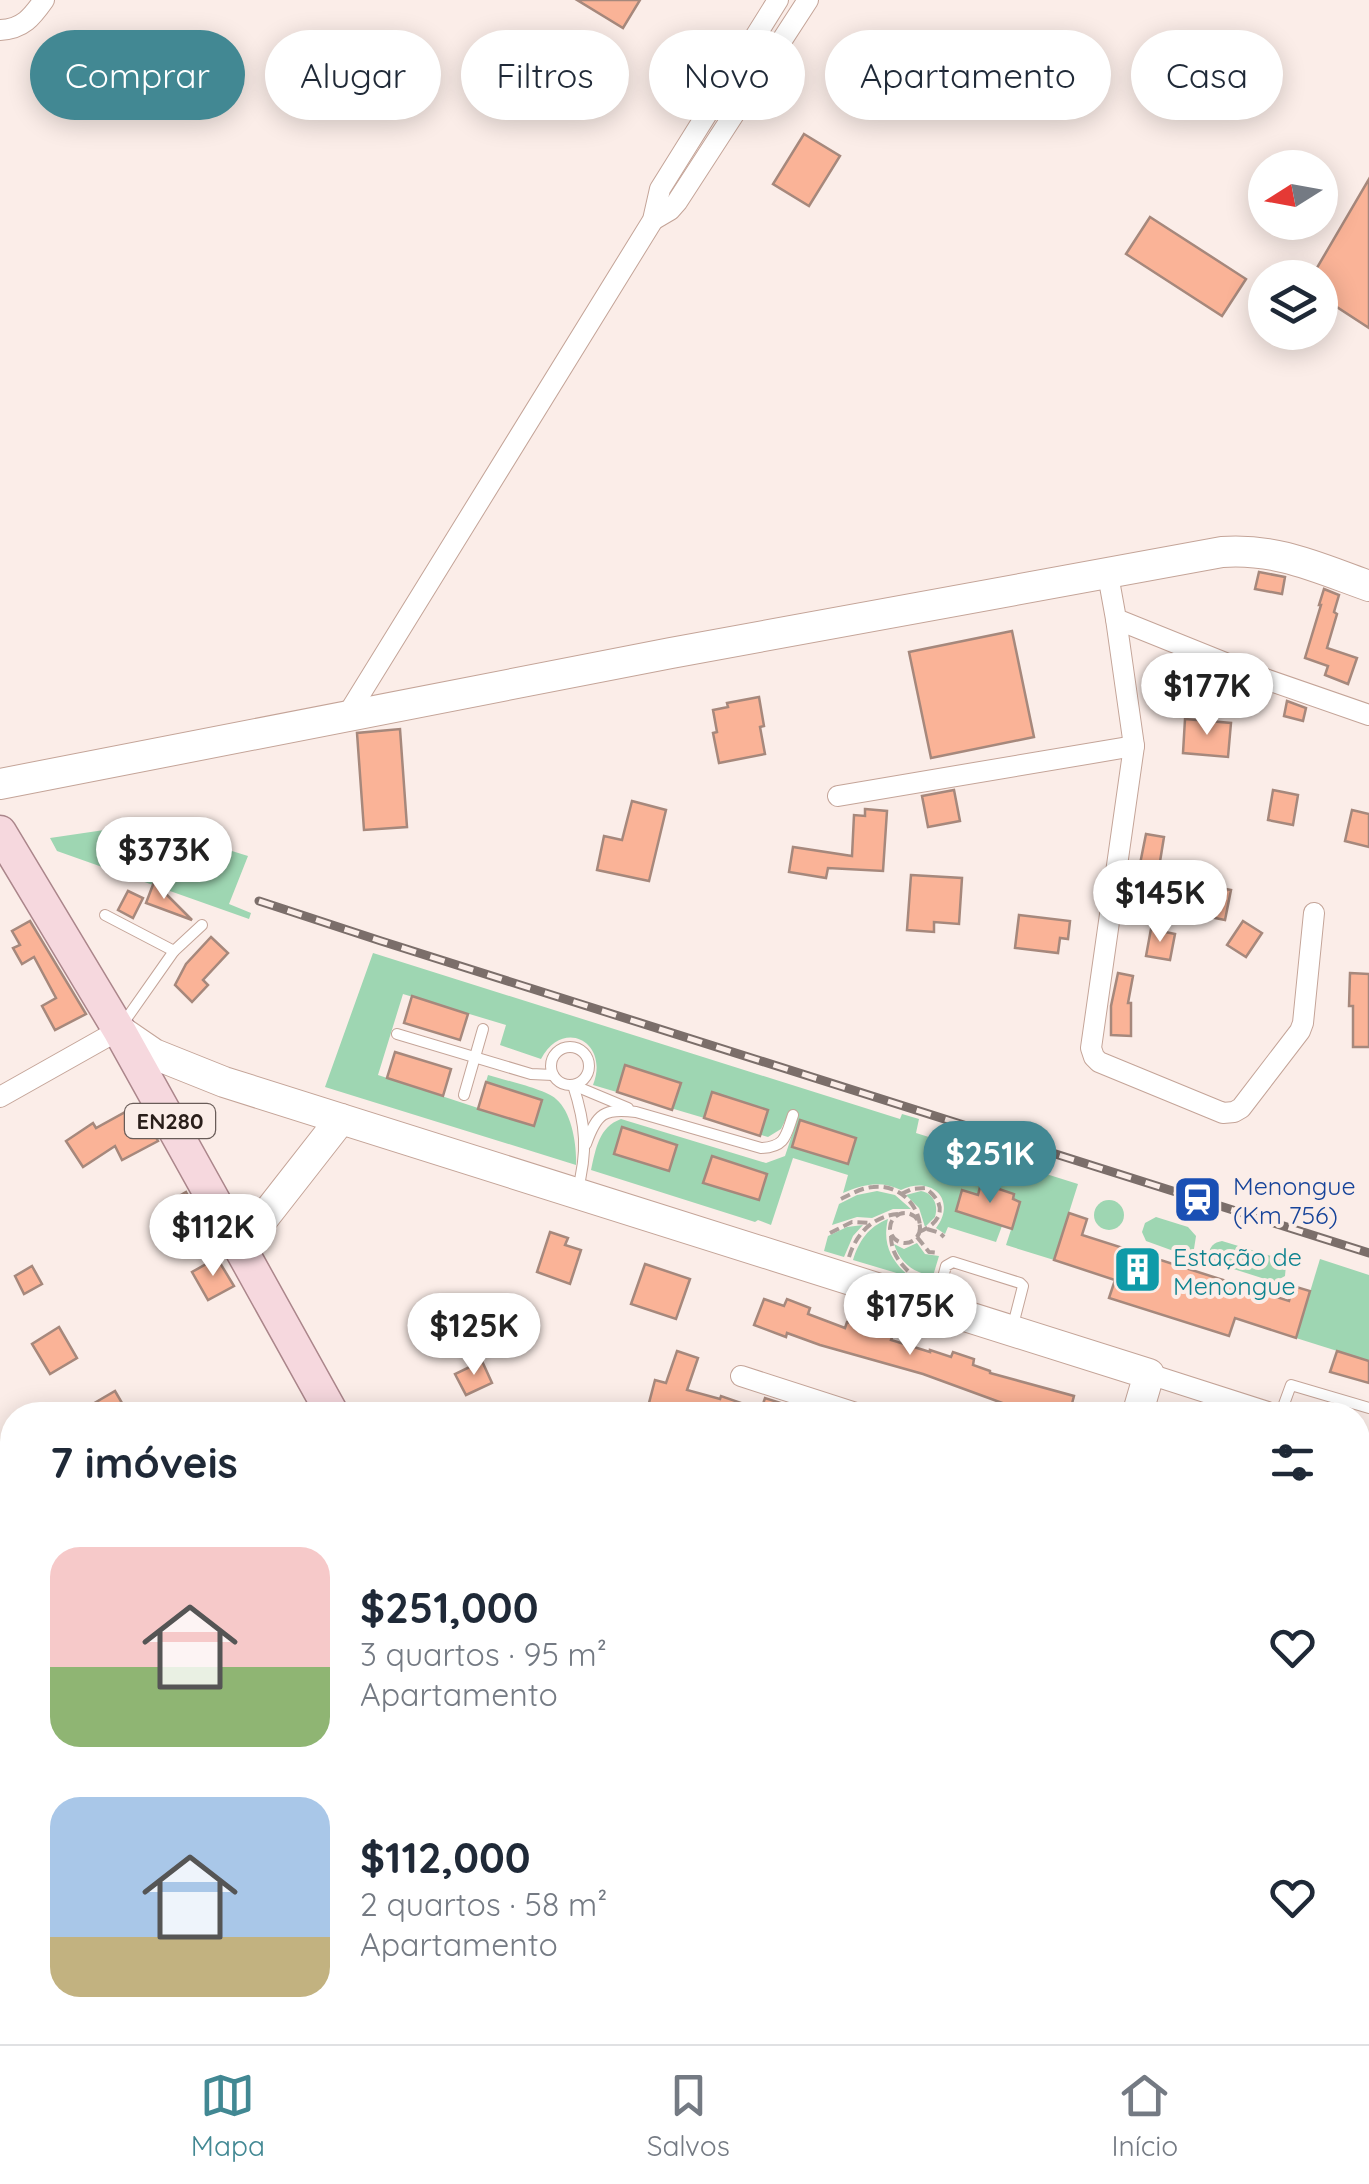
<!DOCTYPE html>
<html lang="pt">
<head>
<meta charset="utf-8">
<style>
	body { margin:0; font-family:Quicksand,sans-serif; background:#f2f2f3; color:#1f2937; height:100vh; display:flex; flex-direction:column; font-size:38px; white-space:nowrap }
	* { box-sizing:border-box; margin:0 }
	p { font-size:32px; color:#747a83 }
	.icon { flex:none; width:55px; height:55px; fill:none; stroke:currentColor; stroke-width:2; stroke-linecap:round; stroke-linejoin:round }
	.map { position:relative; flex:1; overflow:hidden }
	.panel { position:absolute; left:0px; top:1402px; width:1370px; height:642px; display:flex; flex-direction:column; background:#fff; border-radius:40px 40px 0 0; box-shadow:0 5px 25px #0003 }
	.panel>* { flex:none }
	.guide { position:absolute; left:30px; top:30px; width:1310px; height:90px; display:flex; gap:20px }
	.needle { width:65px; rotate:259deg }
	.controls { position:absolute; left:1248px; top:150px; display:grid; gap:20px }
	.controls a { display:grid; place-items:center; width:90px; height:90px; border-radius:50%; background:#fff; box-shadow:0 5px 25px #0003; font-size:50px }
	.price { position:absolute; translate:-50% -85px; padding:0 22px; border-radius:35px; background:#fff; color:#222; font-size:32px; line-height:65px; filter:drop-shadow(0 2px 5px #0008) }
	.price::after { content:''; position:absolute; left:50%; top:60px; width:30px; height:22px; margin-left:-15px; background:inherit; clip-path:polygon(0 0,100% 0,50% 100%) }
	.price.current { background:#428893; color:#fff }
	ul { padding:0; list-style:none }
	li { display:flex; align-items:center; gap:30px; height:250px; padding:0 50px }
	li span { display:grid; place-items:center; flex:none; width:280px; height:200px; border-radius:30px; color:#555 }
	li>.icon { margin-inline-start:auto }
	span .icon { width:120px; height:120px; fill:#fffc; stroke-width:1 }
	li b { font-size:42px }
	h2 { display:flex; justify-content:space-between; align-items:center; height:120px; padding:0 50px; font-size:42px }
	.chip { padding:0 35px; border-radius:45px; background:#fff; box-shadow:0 5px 25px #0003; font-size:35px; line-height:90px }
	.chip.current { background:#428893; color:#fff }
	.menu { display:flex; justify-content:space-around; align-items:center; height:140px; border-top:2px solid #e0e1e3; background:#fff; font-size:28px; color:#747a83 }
	.menu a { display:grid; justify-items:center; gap:5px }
	.menu .current { color:#428893 }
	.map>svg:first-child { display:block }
	.green { fill:#9ed6b2 }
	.water { fill:#72d4d7 }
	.building { fill:#fab397; stroke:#a6887c; stroke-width:2.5 }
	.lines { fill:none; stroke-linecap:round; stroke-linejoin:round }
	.lane-casing { stroke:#c4a498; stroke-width:12 }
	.street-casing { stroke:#c4a498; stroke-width:22 }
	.secondary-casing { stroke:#c4a498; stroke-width:32 }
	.primary-casing { stroke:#ab868b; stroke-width:35 }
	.path { stroke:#ac9e9a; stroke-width:4; stroke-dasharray:10 5; stroke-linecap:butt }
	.lane { stroke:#fff; stroke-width:10 }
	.street { stroke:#fff; stroke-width:20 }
	.secondary { stroke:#fff; stroke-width:30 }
	.primary { stroke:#f6d8de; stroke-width:32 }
	.rail-casing { stroke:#7b6e6a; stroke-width:9 }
	.rail { stroke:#fbede8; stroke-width:5; stroke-dasharray:15; stroke-linecap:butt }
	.labels { text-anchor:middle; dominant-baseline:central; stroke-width:8; stroke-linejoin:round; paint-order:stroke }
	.shield { fill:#fbede8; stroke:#695c58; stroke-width:2.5 }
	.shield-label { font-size:22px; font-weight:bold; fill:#2a1e1a }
	.transit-label { font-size:25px; fill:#164399; stroke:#fbede8; text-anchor:start }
	.culture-label { font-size:25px; fill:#0d838f; stroke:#fbede8; text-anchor:start }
</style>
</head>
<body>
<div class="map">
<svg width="1369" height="2044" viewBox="0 0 1369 2044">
	<rect width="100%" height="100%" fill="#fbede8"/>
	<g class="green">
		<path d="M145,824L248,856L229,904L251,913L249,919L57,851L50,838Z"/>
		<path d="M373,953L900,1119L902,1114L919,1119L916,1133L1078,1184L1054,1260L1006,1245L1020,1202L1013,1199L1014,1194L982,1184L978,1195L962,1191L956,1211L1002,1226L996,1242L948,1227L945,1234L936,1228C957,1201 933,1175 901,1190C881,1180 863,1184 843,1193L848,1175L793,1158L771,1225L758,1220L755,1222L591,1170C596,1148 599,1127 621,1119L766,1163L785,1156L799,1114L790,1111L781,1129L768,1137L593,1085C610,1042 563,1017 541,1059L500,1045L506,1025L403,994L378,1075L478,1108L488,1075C504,1080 545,1089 556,1099C572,1112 577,1146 576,1165L325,1087Z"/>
		<path d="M877,1191L895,1195L911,1209H893L872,1218L857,1217L832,1225L839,1204L857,1195Z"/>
		<path d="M921,1191C933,1193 939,1205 935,1217L925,1227L919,1208L906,1195Z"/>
		<circle cx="1109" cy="1215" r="15"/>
		<path d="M1156,1217L1188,1227L1196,1236L1194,1249L1182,1254L1146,1241L1142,1232L1145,1223Z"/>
		<path d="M888,1219C882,1244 891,1261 910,1277L853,1260C859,1241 868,1227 888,1219Z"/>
		<path d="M863,1225L853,1236L844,1257L824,1251L828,1236L847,1227Z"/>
		<path d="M1222,1241L1281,1259L1286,1265L1285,1276L1274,1282L1215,1263C1205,1255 1209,1243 1222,1241Z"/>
		<path d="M917,1243L925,1254L939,1256L933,1276C914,1273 900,1263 894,1244L904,1249Z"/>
		<path d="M1320,1259L1369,1275V1361L1296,1338Z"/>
	</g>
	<path class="water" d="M0,2015L12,2017V2032L63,2033L83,2044H0Z"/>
	<g class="building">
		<path d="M577,0H640L623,28Z"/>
		<path d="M804,134L840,156L809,206L773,184Z"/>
		<path d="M1369,179V328L1320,296V278H1311Z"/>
		<path d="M1150,217L1246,279L1222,316L1126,254Z"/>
		<path d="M1259,572L1285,577L1282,594L1255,589Z"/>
		<path d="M1324,589L1339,595L1334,612L1337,614L1327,648L1357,658L1348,684L1325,675L1328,666L1305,658L1321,605H1319Z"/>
		<path d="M1012,631L1034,737L931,758L909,652Z"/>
		<path d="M1180,660L1204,669L1199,690L1174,683Z"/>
		<path d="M759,697L764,726L760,727L765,754L719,763L713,733L717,732L713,710L728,707L727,703Z"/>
		<path d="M1287,701L1306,708L1303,721L1284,716Z"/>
		<path d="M1185,719L1231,723L1228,757L1183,753Z"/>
		<path d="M400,729L407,827L364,830L357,733Z"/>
		<path d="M954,790L960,821L928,827L922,796Z"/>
		<path d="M1273,790L1298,795L1293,825L1268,820Z"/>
		<path d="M632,801L666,810L649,881L597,870L604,836L622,840Z"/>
		<path d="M865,809L887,811L883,871L828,868L826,878L789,872L793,847L852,856L854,815L865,816Z"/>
		<path d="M1352,810L1369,814V847L1345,841Z"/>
		<path d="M1146,834L1164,837L1156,886L1161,888L1158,902L1137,897L1143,870L1139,869Z"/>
		<path d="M911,875L962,878L959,924L934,922V932L907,930Z"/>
		<path d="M154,882L192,920L146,903Z"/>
		<path d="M1200,884L1231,890L1225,920L1195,914Z"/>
		<path d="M128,891L143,898L133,918L118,910Z"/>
		<path d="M1019,915L1070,921L1068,939L1060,938L1058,953L1015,948Z"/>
		<path d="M30,921L86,1014L55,1030L42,1006L56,998L34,957L22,964L13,948L20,945L12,931Z"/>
		<path d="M1243,921L1262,933L1246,957L1227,945Z"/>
		<path d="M1151,929L1175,934L1170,960L1146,956Z"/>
		<path d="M211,937L228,953L203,980L208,985L192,1002L175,985L186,964Z"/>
		<path d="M1118,973L1133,976L1128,1003H1131V1036L1111,1035V1006Z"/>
		<path d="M1350,973L1369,974V1047H1353V1006H1349Z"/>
		<path d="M412,996L468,1014L460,1040L404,1023Z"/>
		<path d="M395,1052L451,1069L443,1096L387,1078Z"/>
		<path d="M625,1065L681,1083L672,1110L617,1092Z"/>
		<path d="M486,1082L542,1100L534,1126L478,1109Z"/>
		<path d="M712,1092L768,1110L760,1136L704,1118Z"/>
		<path d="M138,1105L158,1141L122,1160L115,1146L83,1167L66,1141L93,1123L96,1128Z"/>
		<path d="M800,1120L856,1138L848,1164L792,1147Z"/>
		<path d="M622,1127L677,1145L669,1171L614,1154Z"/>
		<path d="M712,1156L767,1174L759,1200L703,1183Z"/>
		<path d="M981,1183L1014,1194L1013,1199L1020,1202L1012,1229L956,1211L962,1190L978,1195Z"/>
		<path d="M186,1192L208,1231L187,1243L164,1205Z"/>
		<path d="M1069,1213L1087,1219L1082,1235L1289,1301L1293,1286L1310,1291L1296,1338L1235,1318L1229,1336L1109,1298L1115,1280L1054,1260Z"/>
		<path d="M550,1232L568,1238L565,1245L581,1250L570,1284L537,1272Z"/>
		<path d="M217,1258L234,1286L208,1300L192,1272Z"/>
		<path d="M645,1264L690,1279L676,1319L631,1304Z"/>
		<path d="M32,1266L42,1284L24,1294L15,1276Z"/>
		<path d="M764,1299L784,1306L787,1299L810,1308L808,1314L845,1328L847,1322L893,1335L891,1340L930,1352V1350L951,1357L953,1352L974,1359L973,1365L990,1371V1373L1074,1396L1069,1415H1047L1005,1404L923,1374L820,1345L787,1333L786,1337L754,1325Z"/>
		<path d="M494,1303L512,1323L500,1334L492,1325L478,1338L467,1327Z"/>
		<path d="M59,1327L77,1358L50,1374L32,1344Z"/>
		<path d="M677,1351L698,1358L687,1390L720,1399L721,1396L761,1410L765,1398L809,1412L808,1415H673L674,1410L649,1403L655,1380L666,1383Z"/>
		<path d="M1337,1351L1369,1361V1383L1330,1372Z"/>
		<path d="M482,1361L492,1383L466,1395L455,1374Z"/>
		<path d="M115,1391L129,1415H74Z"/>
	</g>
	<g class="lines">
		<defs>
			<g id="lane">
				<path d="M105,915L174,951L202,925"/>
				<path d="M122,1025L174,951"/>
				<path d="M397,1034L531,1074L553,1075"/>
				<circle cx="570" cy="1066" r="19"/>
				<path d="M573,1085C586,1125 588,1152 577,1192"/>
				<path d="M573,1085L628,1108"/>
				<path d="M464,1095L483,1029"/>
				<path d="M586,1144C597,1113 604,1108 636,1112L761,1148C786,1147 786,1135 793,1115"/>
				<path d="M936,1304L946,1266L953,1262L1020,1283L1023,1286L1022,1290L1013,1325"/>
				<path d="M1280,1415L1291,1385L1369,1408"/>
			</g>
			<g id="street">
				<path d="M0,30C23,29 32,17 44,0"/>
				<path d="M653,220L670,210L677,202L808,0"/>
				<path d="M1108,575L1116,619L1265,679L1369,715"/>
				<path d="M1116,619L1134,746L1091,1048L1094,1057L1099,1062L1223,1113L1234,1112L1241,1108L1300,1031L1303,1023L1314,913"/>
				<path d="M346,717L653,220L660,189L778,0"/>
				<path d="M838,796L1134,746"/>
				<path d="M0,1097L119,1030"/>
				<path d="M1149,1374L1277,1415"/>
				<path d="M741,1376L862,1415"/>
				<path d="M1358,1441L1369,1445"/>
				<path d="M1358,1706H1369"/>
				<path d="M0,1790L12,1796"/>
				<path d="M1358,1899L1369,1903"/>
				<path d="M303,2032L306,2044"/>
				<path d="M402,2032L417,2037L474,2039"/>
				<path d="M1306,2032L1321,2044"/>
			</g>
			<g id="secondary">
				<path d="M0,784L671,653L1222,552C1277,548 1318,568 1369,586"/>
				<path d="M119,1030L154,1054L224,1082L1149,1374L1137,1415"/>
				<path d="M241,1247L341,1119"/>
				<path d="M946,2044L950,2032"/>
			</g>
			<g id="primary">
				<path d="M0,832L119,1030L333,1415"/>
				<path d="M656,2032V2044"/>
			</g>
		</defs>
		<use href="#lane" class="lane-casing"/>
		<use href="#street" class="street-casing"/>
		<use href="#secondary" class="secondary-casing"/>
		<use href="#primary" class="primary-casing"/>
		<g class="path">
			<path d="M901,1194L912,1189L925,1188C948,1204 943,1222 919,1232"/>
			<path d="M841,1199C851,1194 861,1188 873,1187C897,1184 919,1203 920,1227"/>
			<circle cx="905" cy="1228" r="15"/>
			<path d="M927,1229L940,1233L944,1237"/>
			<path d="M830,1233L852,1222L871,1223"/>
			<path d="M891,1236C891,1251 898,1261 908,1271"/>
			<path d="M917,1237L929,1252L939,1253"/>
			<path d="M849,1257C856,1234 873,1216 898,1214"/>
		</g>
		<use href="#lane" class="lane"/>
		<use href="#street" class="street"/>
		<use href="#secondary" class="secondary"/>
		<use href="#primary" class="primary"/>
		<defs>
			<path id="rail" d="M259,901L381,941L1369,1253"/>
		</defs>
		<use href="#rail" class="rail-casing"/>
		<use href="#rail" class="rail"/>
	</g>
	<defs>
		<symbol id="station-square" viewBox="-11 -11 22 22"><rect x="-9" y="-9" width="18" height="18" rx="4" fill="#1a4fb4" stroke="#fbede8"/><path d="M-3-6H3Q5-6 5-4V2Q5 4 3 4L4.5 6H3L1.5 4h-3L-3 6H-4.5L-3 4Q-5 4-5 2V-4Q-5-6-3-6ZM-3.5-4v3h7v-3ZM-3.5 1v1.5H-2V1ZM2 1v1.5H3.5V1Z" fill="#fff"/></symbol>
		<symbol id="building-square" viewBox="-11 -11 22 22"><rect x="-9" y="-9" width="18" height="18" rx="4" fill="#0f9aa8" stroke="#fbede8"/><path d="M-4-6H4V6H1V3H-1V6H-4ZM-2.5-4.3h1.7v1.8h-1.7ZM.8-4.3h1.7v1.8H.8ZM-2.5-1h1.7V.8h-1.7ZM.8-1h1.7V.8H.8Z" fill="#fff"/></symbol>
	</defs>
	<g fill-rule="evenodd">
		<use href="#station-square" x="1170" y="1172" width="55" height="55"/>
		<use href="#building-square" x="1110" y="1242" width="55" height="55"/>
	</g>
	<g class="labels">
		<rect class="shield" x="125" y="1104" width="90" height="34" rx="8"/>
		<g class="shield-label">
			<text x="170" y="1121">EN280</text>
		</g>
		<g class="transit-label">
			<text x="1233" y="1185">Menongue<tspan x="1233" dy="29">(Km 756)</tspan></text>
		</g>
		<g class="culture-label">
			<text x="1173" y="1256">Estação de<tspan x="1173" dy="29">Menongue</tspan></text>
		</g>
	</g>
</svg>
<div class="controls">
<a><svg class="needle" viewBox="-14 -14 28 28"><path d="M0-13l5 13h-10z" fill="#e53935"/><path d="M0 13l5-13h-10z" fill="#747a83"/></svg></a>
<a><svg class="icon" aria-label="layers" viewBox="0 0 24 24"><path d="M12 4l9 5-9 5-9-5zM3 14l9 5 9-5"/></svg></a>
</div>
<b class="price" style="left:1207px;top:738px">$177K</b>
<b class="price" style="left:164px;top:902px">$373K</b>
<b class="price" style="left:1160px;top:945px">$145K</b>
<b class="price current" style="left:990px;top:1206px">$251K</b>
<b class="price" style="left:213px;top:1279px">$112K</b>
<b class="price" style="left:910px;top:1358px">$175K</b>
<b class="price" style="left:474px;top:1378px">$125K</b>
<div class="guide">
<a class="chip current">Comprar</a>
<a class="chip">Alugar</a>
<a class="chip">Filtros</a>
<a class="chip">Novo</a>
<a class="chip">Apartamento</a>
<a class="chip">Casa</a>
</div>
<section class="panel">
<h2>7 imóveis<svg class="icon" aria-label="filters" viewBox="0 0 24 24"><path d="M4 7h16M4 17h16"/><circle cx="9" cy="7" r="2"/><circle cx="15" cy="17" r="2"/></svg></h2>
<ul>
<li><span style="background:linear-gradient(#f6c9c9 60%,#8fb573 0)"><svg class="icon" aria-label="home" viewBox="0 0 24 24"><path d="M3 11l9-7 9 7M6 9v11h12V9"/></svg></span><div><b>$251,000</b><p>3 quartos · 95 m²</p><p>Apartamento</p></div><svg class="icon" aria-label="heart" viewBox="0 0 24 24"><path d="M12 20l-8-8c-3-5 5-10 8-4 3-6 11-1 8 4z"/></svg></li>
<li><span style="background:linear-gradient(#a9c7e8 70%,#c2b280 0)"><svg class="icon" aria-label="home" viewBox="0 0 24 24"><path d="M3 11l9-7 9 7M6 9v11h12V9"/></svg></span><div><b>$112,000</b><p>2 quartos · 58 m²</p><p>Apartamento</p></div><svg class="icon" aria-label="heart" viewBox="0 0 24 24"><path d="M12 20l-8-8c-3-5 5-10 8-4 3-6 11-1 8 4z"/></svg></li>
</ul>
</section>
</div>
<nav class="menu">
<a class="current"><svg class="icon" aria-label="map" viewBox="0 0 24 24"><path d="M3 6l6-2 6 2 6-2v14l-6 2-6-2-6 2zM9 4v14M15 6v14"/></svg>Mapa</a>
<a><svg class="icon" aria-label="saved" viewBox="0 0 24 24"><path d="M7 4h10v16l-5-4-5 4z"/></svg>Salvos</a>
<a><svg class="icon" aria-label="home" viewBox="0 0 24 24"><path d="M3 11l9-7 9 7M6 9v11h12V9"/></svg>Início</a>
</nav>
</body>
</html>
